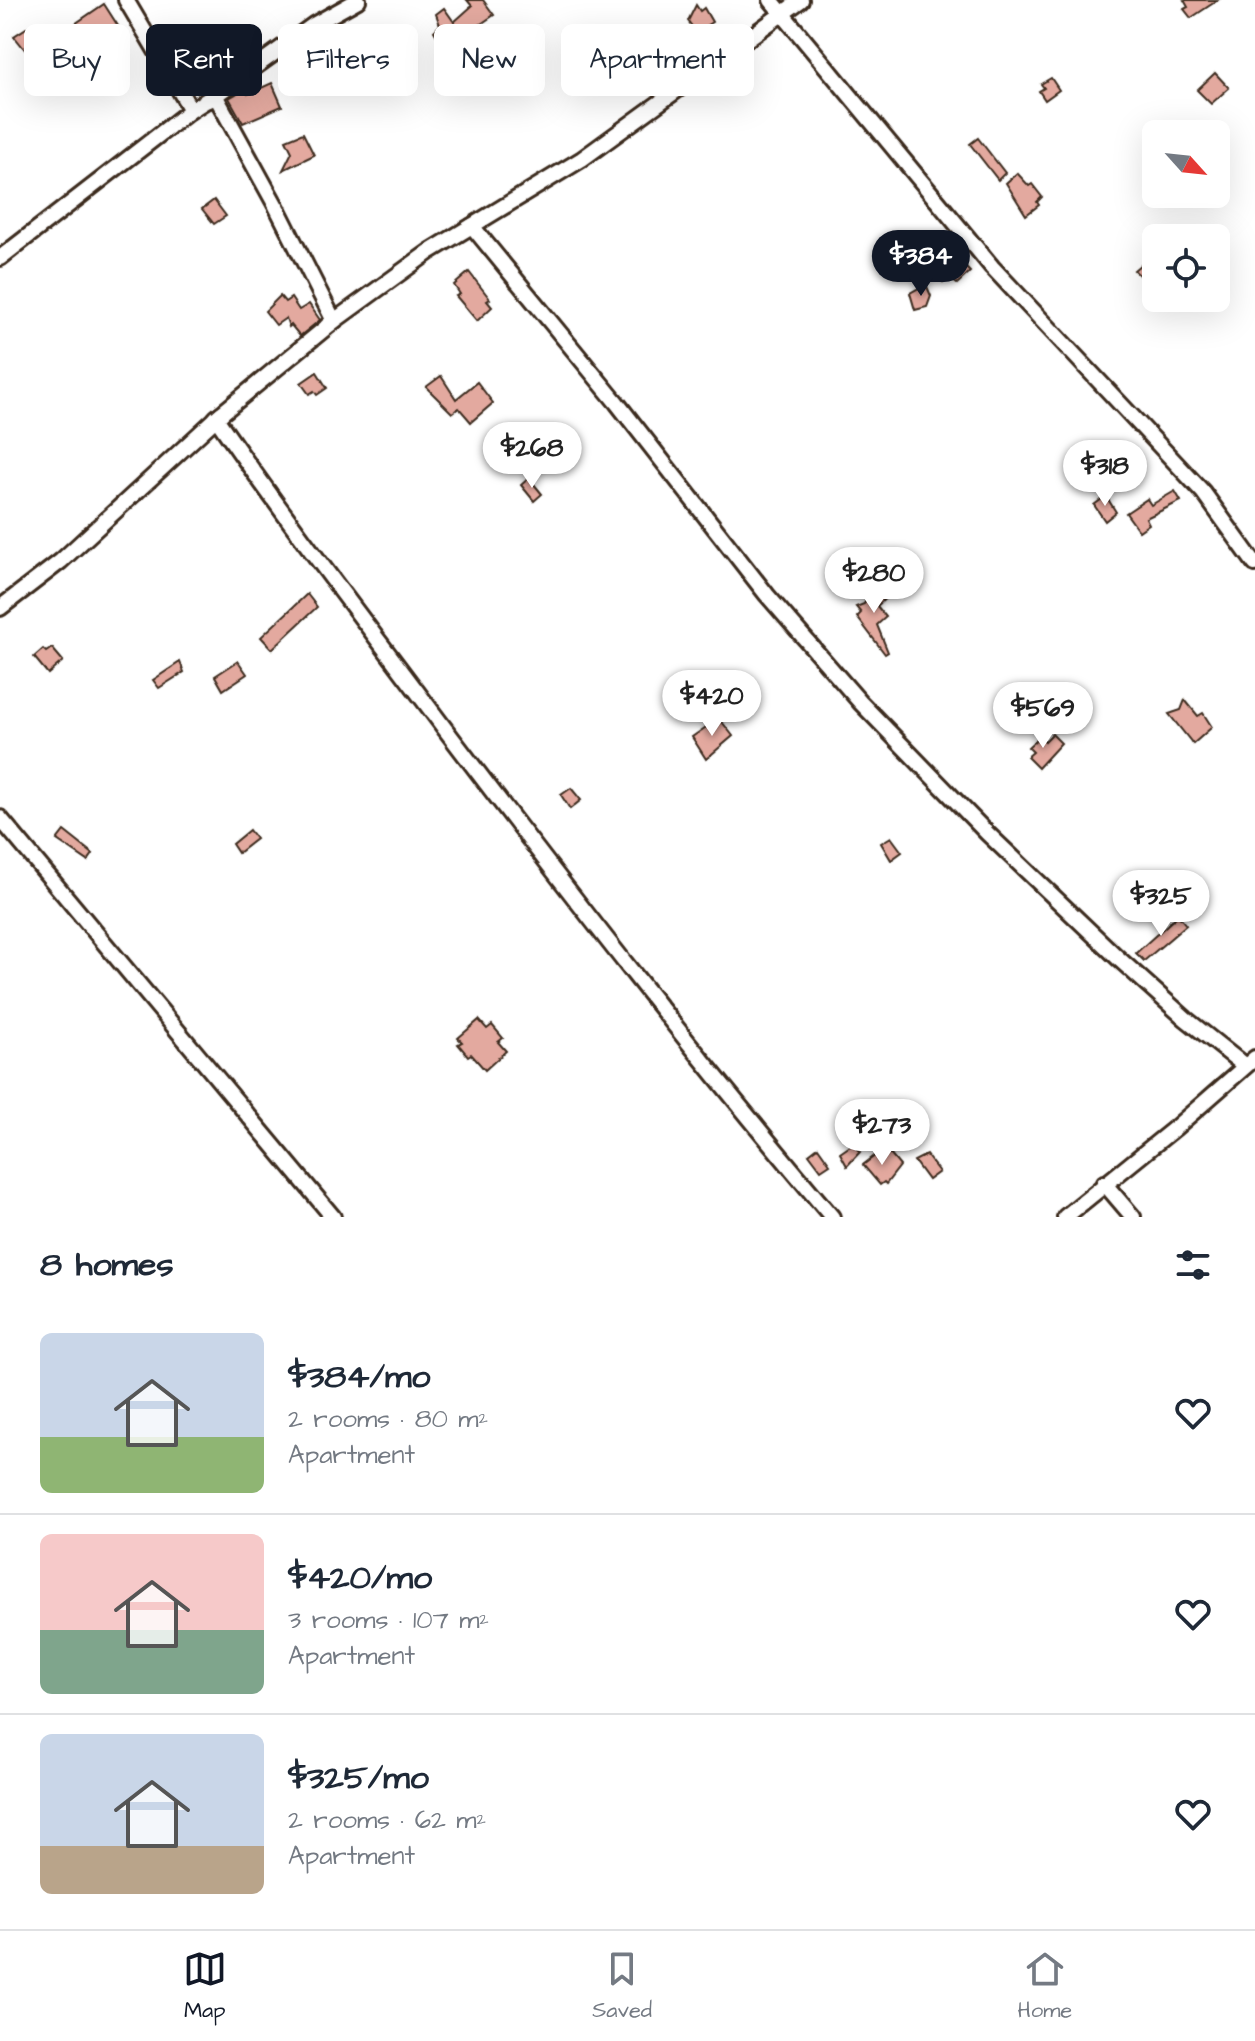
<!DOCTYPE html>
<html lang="en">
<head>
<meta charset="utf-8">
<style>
	body { margin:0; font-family:"Architects Daughter",sans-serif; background:#f2f2f3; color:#1f2937; height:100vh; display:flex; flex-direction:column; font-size:30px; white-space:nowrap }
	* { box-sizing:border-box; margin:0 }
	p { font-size:26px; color:#747a83 }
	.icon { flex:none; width:44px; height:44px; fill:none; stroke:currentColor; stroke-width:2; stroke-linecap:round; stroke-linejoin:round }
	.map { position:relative; height:1217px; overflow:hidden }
	.drawer { display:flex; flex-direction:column; background:#fff; flex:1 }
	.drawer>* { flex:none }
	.banner { position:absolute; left:24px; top:24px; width:800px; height:72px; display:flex; gap:16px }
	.needle { width:52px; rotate:117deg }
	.tools { position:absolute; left:1142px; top:120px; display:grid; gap:16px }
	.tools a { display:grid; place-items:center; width:88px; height:88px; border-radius:12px; background:#fff; box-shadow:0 8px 32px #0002; font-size:40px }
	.price { position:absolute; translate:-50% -68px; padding:0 18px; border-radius:28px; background:#fff; color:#222; font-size:26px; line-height:52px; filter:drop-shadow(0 2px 4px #0008) }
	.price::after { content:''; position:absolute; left:50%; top:48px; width:24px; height:18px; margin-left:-12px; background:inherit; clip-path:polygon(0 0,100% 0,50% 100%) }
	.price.active { background:#111827; color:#fff }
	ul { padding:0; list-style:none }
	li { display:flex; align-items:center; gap:24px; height:200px; padding:0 40px }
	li+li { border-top:2px solid #e0e1e3 }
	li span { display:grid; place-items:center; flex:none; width:224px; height:160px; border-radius:12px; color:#555 }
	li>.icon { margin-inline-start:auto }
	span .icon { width:96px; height:96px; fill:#fffc; stroke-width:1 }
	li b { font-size:34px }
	h2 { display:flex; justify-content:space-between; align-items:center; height:96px; padding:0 40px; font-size:34px }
	.pill { padding:0 28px; border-radius:12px; background:#fff; box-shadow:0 8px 32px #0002; font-size:28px; line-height:72px }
	.pill.active { background:#111827; color:#fff }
	.dock { display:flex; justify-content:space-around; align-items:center; height:112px; border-top:2px solid #e0e1e3; background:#fff; font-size:22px; color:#747a83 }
	.dock a { display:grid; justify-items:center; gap:4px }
	.dock .active { color:#111827 }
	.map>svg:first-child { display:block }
	.building { fill:#e3a99f; stroke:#3b2a1e; stroke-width:2 }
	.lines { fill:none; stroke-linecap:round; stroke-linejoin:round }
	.street-casing { stroke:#3b2a1e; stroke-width:20 }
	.street { stroke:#fff; stroke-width:14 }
</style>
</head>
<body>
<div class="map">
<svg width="1255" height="1217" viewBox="0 0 1255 1217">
	<rect width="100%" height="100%" fill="#fff"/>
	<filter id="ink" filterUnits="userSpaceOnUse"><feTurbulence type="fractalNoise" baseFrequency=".0125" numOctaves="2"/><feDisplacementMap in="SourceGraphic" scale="16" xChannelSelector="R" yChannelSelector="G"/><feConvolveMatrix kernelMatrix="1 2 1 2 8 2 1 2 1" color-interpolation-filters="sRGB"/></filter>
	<g filter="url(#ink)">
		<g class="building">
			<path d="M467,0H483L494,15L456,41L452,36L442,44L434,31L440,25L436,14L444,8L454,22L472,6Z"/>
			<path d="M1184,0H1218L1191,18L1184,9L1188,7Z"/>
			<path d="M104,4L120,29L67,66L50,41Z"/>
			<path d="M696,5L700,11L704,8L712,22L696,32L688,21Z"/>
			<path d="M31,25L40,41L26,51L14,36Z"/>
			<path d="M311,56L318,72L305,78L297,61Z"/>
			<path d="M367,61L370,69L366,71L371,81L351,92L345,81L339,84L333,74L343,68L345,70Z"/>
			<path d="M1215,73L1229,88L1211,104L1197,90Z"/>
			<path d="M1051,78L1059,90L1045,100L1039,91L1044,88L1041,84Z"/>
			<path d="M272,83L282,106L243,123L229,98L245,89L248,94Z"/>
			<path d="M303,133L314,155L283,170L292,152L286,140Z"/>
			<path d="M978,138L1005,173L998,180L970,144Z"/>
			<path d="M1017,173L1029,186L1032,184L1042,197L1037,202L1039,205L1026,215L1006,183Z"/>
			<path d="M214,200L226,216L214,224L202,209Z"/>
			<path d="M943,244L970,272L957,284L948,277L943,282L929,267L934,260L930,258Z"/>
			<path d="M1148,258L1156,266V278L1149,285L1134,270Z"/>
			<path d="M469,272L490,299L487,301L492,307L477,321L456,296L460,294L454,285Z"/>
			<path d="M926,284L931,296L927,307L915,310L910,293Z"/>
			<path d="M280,296L285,302L291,298L299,310L309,304L320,320L300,336L291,325L289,327L286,318L276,325L265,311Z"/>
			<path d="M317,372L327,388L317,395L314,391L309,394L301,383Z"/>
			<path d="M441,376L456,399L477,382L493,403L471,422L459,408L452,413L426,387Z"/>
			<path d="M529,478L542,494L534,501L521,485Z"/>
			<path d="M1175,491L1181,501L1146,518L1149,524L1139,531L1126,513L1147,499L1151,505Z"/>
			<path d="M1106,496L1116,512L1105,521L1094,505Z"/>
			<path d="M876,582L889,595L877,606L886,617L877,625L888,652L885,654L857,617L861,613L856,607L864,604Z"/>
			<path d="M307,594L317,607L272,649L261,637Z"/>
			<path d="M52,648L63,661L48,674L34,657L43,649L46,652Z"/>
			<path d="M238,661L247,674L223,690L215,676Z"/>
			<path d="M180,662L184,672L159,688L153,680Z"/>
			<path d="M1185,700L1198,716L1203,713L1212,727L1193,744L1169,714L1181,710Z"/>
			<path d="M719,718L733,736L706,759L692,737Z"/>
			<path d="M1052,734L1061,743L1038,768L1027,757L1033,752L1028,747L1040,736L1045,741Z"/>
			<path d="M571,788L581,800L570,809L561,795Z"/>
			<path d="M249,830L256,839L238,853L232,844Z"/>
			<path d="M64,831L93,854L88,861L57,840Z"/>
			<path d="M891,837L902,852L891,860L881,843Z"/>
			<path d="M1178,915L1186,925L1144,961L1136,953Z"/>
			<path d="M479,1020L487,1029L492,1025L503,1038L498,1042L506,1051L485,1070L471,1054L468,1056L458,1044L462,1042L458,1038Z"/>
			<path d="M853,1144L860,1152L847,1166L840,1153Z"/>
			<path d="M818,1147L830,1164L821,1170L809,1154Z"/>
			<path d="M885,1148L900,1166L886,1184L884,1182L880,1185L863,1165Z"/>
			<path d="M926,1155L939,1172L928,1180L914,1161Z"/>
		</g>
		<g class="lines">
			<defs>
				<g id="street">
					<path d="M126,0L191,110"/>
					<path d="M771,0L992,267L1203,492L1255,564"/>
					<path d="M801,0L582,159L429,252L334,321L216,418C289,524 368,626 445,729C571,895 698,1059 832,1217"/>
					<path d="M209,100L315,24L358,0"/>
					<path d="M472,226L617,403L767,595L860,702L987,833L1118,958L1186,1019L1245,1066"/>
					<path d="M0,258L191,110L215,95L276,206L334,321L327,326"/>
					<path d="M0,608L61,561L222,413"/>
					<path d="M0,818L333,1217"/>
					<path d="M1104,1183L1133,1217"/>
					<path d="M1065,1217L1175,1128L1255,1058"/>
				</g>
			</defs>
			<use href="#street" class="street-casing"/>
			<use href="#street" class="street"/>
		</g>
	</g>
</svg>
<div class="tools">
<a><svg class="needle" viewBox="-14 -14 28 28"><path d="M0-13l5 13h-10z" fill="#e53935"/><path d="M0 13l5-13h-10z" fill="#747a83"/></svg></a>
<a><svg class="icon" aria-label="locate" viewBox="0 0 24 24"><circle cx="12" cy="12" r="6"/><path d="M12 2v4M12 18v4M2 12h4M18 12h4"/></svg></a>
</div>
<b class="price active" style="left:921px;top:298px">$384</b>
<b class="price" style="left:532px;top:490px">$268</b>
<b class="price" style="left:1105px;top:508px">$318</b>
<b class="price" style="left:874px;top:615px">$280</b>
<b class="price" style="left:712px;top:738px">$420</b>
<b class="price" style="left:1043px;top:750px">$569</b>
<b class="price" style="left:1161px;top:938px">$325</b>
<b class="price" style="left:882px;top:1167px">$273</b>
<div class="banner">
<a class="pill">Buy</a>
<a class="pill active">Rent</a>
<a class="pill">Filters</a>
<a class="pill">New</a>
<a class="pill">Apartment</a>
</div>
</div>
<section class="drawer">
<h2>8 homes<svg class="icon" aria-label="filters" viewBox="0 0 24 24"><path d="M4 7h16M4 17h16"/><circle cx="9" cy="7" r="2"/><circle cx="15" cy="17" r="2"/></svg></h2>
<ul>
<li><span style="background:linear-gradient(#c9d6e8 65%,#8fb573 0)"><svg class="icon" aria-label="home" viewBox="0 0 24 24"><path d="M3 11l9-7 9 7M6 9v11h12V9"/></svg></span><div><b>$384/mo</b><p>2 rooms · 80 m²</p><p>Apartment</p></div><svg class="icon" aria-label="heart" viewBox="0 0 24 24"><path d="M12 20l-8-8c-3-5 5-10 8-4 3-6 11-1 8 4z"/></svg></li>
<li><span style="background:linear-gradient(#f6c9c9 60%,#7fa58c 0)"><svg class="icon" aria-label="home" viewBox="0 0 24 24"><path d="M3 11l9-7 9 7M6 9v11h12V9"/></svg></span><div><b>$420/mo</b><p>3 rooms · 107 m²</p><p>Apartment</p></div><svg class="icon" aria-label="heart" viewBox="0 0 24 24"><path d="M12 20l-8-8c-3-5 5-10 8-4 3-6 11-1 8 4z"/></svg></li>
<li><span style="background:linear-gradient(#c9d6e8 70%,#b9a48a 0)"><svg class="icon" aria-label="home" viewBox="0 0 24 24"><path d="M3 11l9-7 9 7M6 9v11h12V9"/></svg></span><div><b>$325/mo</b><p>2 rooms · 62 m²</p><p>Apartment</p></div><svg class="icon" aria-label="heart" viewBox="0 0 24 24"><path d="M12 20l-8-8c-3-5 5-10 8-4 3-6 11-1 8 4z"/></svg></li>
</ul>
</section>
<nav class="dock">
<a class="active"><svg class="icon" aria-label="map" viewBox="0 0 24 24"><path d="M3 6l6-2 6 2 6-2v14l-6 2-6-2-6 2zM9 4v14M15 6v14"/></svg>Map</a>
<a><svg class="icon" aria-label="saved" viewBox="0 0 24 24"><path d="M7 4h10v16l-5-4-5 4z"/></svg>Saved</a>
<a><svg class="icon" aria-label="home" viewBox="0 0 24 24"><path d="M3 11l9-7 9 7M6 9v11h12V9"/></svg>Home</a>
</nav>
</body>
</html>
